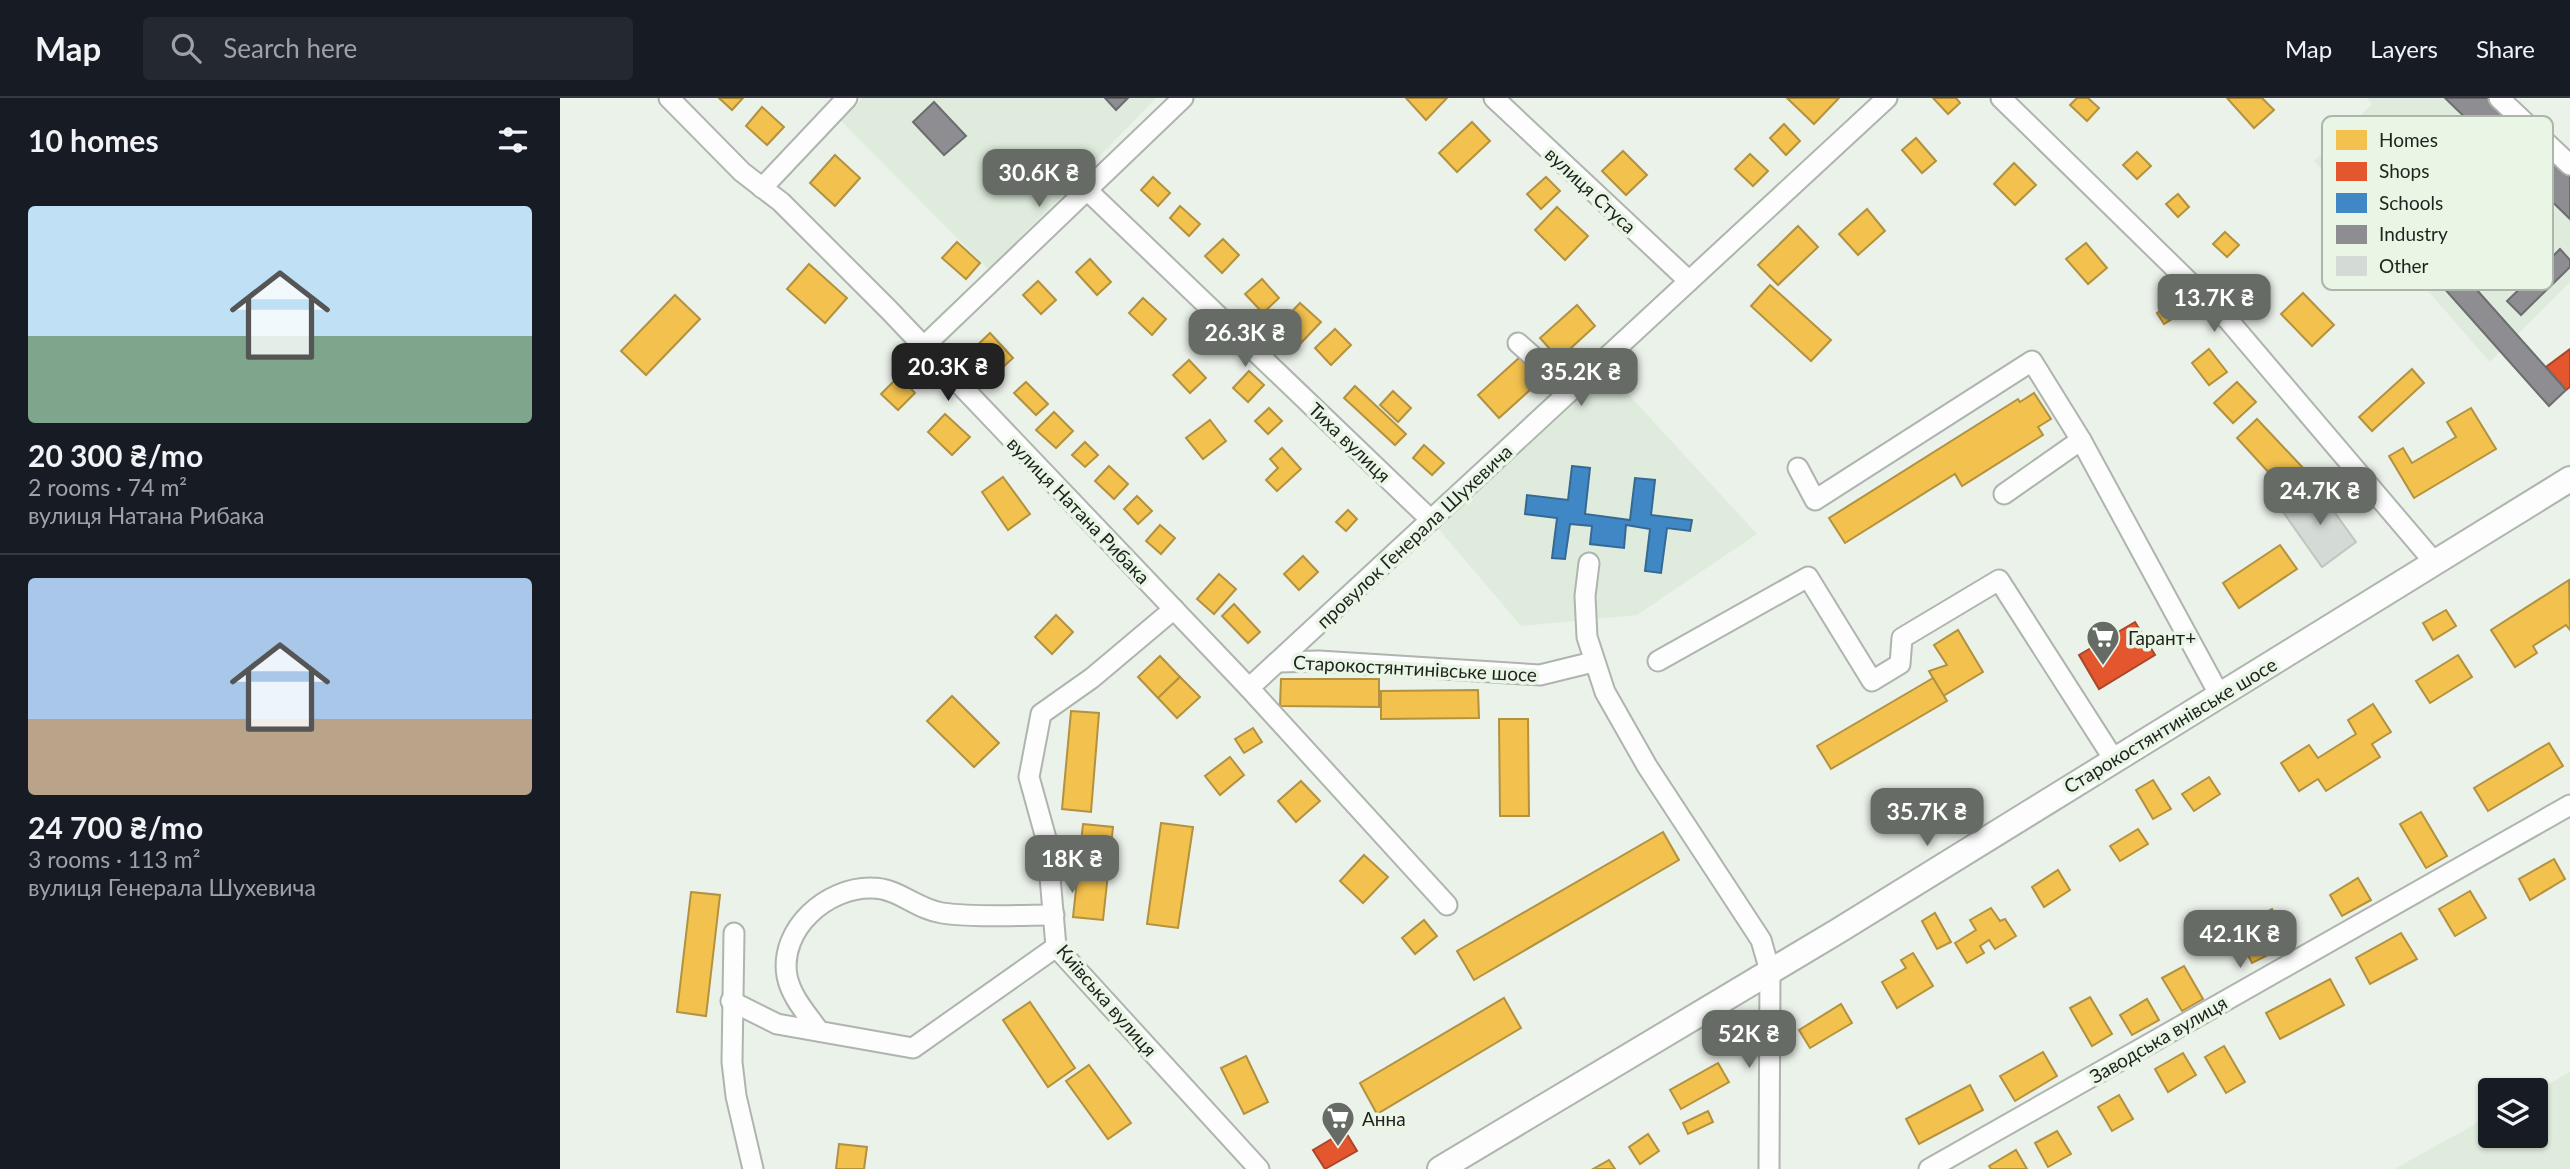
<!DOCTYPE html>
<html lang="en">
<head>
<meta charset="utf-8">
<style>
	body { margin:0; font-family:Lato,sans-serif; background:#242831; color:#f1f3f6; height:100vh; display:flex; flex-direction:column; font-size:26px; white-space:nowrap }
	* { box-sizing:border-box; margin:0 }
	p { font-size:23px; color:#9ea1a6 }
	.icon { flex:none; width:38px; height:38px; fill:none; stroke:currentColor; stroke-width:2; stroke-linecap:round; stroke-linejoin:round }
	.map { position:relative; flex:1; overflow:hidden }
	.side { display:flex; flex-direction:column; background:#171b24; width:560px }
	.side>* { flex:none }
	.fabs { position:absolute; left:1918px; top:980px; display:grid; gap:14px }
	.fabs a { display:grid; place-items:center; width:70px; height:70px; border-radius:7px; background:#171b24; box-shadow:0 2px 5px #0004; font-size:35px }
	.price { position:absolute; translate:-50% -60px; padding:0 16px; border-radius:14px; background:#666b65; color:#fff; font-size:23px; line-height:46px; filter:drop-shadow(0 2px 4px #0008) }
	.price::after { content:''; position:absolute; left:50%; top:42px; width:21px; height:16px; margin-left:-10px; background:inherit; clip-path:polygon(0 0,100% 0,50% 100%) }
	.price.current { background:#222; color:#fff }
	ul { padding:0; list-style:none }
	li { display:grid; align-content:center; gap:14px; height:371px; padding:0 28px }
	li+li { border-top:2px solid #363941 }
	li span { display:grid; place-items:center; height:217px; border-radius:7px; color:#555 }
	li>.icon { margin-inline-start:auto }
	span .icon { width:126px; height:126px; fill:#fffc; stroke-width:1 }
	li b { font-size:30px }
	h2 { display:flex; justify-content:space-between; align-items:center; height:84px; padding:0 28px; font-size:30px }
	header { display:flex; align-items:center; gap:42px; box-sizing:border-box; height:98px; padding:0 35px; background:#171b24; border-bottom:2px solid #363941 }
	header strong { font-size:33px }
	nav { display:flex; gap:38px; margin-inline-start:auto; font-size:24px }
	.search { width:490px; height:63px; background:#242831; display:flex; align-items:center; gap:18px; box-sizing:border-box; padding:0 24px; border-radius:7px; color:#9ea1a6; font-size:26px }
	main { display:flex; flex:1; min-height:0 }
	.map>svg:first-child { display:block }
	.built { fill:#dfecdd }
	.homes { fill:#f2c14e; stroke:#b2913f; stroke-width:2 }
	.shops { fill:#e4572e; stroke:#a94729; stroke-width:2 }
	.schools { fill:#3f88c5; stroke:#356993; stroke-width:2 }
	.industry { fill:#8d8d92; stroke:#6c6d6f; stroke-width:2 }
	.building { fill:#d4dbd6; stroke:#bfc6c1; stroke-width:2 }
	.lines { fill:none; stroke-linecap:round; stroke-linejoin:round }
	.minor-casing { stroke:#aeb4ae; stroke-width:23 }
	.major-casing { stroke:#aeb4ae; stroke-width:28 }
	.minor { stroke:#fcfdfc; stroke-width:19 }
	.major { stroke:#fcfdfc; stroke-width:24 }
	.labels { text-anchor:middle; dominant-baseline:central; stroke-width:7; stroke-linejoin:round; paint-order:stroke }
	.street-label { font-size:19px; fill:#1e221d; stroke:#e9f6e6 }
	.poi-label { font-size:19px; fill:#1e221d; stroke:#e9f6e6; text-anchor:start }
	.key { fill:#e9f6e6; stroke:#acb6aa; stroke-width:2 }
	.key-label { font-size:19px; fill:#1e221d }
</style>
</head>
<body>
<header>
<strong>Map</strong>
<div class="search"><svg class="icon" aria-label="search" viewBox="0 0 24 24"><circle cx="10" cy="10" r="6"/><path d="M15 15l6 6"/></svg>Search here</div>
<nav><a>Map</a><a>Layers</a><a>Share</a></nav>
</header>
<main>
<section class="side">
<h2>10 homes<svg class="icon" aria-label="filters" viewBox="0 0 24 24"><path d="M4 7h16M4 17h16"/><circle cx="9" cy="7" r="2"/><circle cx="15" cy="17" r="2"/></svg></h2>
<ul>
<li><span style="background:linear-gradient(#bfe0f5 60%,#7fa58c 0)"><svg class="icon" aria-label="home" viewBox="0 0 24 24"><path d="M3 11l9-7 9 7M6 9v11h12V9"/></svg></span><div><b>20 300 ₴/mo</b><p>2 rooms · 74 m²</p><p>вулиця Натана Рибака</p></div></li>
<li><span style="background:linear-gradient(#a9c7e8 65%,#b9a48a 0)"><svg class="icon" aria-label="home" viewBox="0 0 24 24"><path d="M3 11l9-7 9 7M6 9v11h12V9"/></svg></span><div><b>24 700 ₴/mo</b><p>3 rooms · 113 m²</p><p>вулиця Генерала Шухевича</p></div></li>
</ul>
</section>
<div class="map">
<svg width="2010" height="1071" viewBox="0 0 2010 1071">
	<rect width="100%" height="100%" fill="#ebf2ea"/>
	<g class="built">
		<path d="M302,0H596L429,172L280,22Z"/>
		<path d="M1807,0H1929L2010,75V184L1930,264L1754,63L1812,6Z"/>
		<path d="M1047,273L1197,436L1077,517L961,528L876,428Z"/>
		<path d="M2010,974V1071H1834L1930,1018V1038H1976V993Z"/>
	</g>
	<g class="homes">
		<path d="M159,0H183L172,12Z"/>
		<path d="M846,0H887L866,22Z"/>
		<path d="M1227,0H1279L1254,26Z"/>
		<path d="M1373,0H1396L1400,5L1388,16Z"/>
		<path d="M1517,0H1528L1539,10L1527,23L1510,7Z"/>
		<path d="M1667,0H1702L1714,12L1694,30Z"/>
		<path d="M202,9L224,29L207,47L186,28Z"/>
		<path d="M912,24L930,43L897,74L879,55Z"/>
		<path d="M1224,26L1240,43L1226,57L1210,40Z"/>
		<path d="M1356,40L1376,63L1362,75L1342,52Z"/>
		<path d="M1063,53L1087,77L1066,97L1042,73Z"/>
		<path d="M1577,54L1591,68L1577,81L1563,67Z"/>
		<path d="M1190,56L1208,73L1193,88L1175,71Z"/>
		<path d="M275,57L300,80L275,108L250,85Z"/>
		<path d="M1454,65L1476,87L1455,107L1434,86Z"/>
		<path d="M593,79L610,95L598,108L581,92Z"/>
		<path d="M986,79L1000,93L981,111L967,96Z"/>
		<path d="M1618,96L1629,109L1618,119L1606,106Z"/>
		<path d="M620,108L640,126L629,138L610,120Z"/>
		<path d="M997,109L1028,138L1005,162L975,132Z"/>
		<path d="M1307,111L1325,133L1298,157L1279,136Z"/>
		<path d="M1238,128L1258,149L1218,187L1198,167Z"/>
		<path d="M1665,134L1679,147L1667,159L1653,146Z"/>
		<path d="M663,141L679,157L662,175L645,158Z"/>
		<path d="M397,144L420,165L406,181L382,160Z"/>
		<path d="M1526,145L1547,170L1528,186L1506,161Z"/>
		<path d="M530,161L551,184L537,197L516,174Z"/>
		<path d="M249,166L287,200L265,225L227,191Z"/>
		<path d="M702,181L719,200L703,215L685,196Z"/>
		<path d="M478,183L496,202L481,216L463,197Z"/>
		<path d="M1210,187L1271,242L1251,263L1191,208Z"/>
		<path d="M1743,195L1774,227L1752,248L1721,216Z"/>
		<path d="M115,197L140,221L86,277L61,253Z"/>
		<path d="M583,200L606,221L592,237L569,215Z"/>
		<path d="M740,205L761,224L740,246L719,227Z"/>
		<path d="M1017,207L1035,228L999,261L980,240Z"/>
		<path d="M1607,208L1615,219L1604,226L1597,215Z"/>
		<path d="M775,231L791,247L771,267L755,250Z"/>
		<path d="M430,235L453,260L432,279L410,254Z"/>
		<path d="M1649,251L1667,274L1649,287L1632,265Z"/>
		<path d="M960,259L981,282L939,320L918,297Z"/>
		<path d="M629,262L646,280L630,295L613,277Z"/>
		<path d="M1852,271L1864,285L1812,333L1799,319Z"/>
		<path d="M689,273L704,287L688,304L673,290Z"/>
		<path d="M339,278L355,295L338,312L321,296Z"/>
		<path d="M466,284L488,306L476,317L454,295Z"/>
		<path d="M1677,284L1696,304L1673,325L1654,305Z"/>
		<path d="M795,288L846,336L835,347L784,300Z"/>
		<path d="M833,293L851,310L838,324L820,307Z"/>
		<path d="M1474,295L1491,321L1478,329L1483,337L1402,388L1395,376L1285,445L1269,420L1458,301L1460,304Z"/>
		<path d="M709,310L722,323L708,336L695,323Z"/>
		<path d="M1911,310L1936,351L1854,400L1829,358L1843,350L1852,365L1896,339L1887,324Z"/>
		<path d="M494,314L513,333L496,350L476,332Z"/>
		<path d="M385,316L410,339L392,357L368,334Z"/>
		<path d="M1697,321L1745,372L1724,391L1677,340Z"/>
		<path d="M650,322L666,343L643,361L626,340Z"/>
		<path d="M525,344L538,357L525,369L512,357Z"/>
		<path d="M864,347L884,365L872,377L853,360Z"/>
		<path d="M722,350L741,371L717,393L706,382L718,370L710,361Z"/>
		<path d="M549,368L568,386L554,401L535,383Z"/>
		<path d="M443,379L470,416L448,432L422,394Z"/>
		<path d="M577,398L592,413L578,426L564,411Z"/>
		<path d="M788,412L797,421L786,433L776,424Z"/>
		<path d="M600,427L615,440L601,456L586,443Z"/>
		<path d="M1720,447L1737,471L1679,510L1663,485Z"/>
		<path d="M743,458L758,474L739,492L724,476Z"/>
		<path d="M659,476L676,491L654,516L637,501Z"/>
		<path d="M2009,482L2010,532L2006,527L1973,548L1977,555L1955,569L1931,532Z"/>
		<path d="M674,506L700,534L688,545L662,518Z"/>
		<path d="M1886,512L1896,528L1873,542L1863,525Z"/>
		<path d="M496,517L513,534L492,556L475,539Z"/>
		<path d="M1398,532L1423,574L1383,598L1369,573L1387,567L1374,547Z"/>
		<path d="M1898,557L1912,579L1870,605L1856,583Z"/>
		<path d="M600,558L620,579L598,600L578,579Z"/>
		<path d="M620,579L640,599L617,620L598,600Z"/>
		<path d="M1373,580L1387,603L1271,671L1257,648Z"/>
		<path d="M721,581H819V609L720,608Z"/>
		<path d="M918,592L919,620L821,621V593Z"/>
		<path d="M392,598L439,645L414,669L367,623Z"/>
		<path d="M1813,606L1831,634L1812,646L1820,659L1766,693L1758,681L1739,693L1721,665L1749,647L1758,660L1796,636L1788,622Z"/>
		<path d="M511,613L539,615L531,714L502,711Z"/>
		<path d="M939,621H968L969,718H940Z"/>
		<path d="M693,630L702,644L684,655L675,641Z"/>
		<path d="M1989,645L2003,668L1928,713L1914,690Z"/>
		<path d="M670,659L684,677L660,697L645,678Z"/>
		<path d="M1649,679L1660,696L1634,713L1622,696Z"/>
		<path d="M1593,682L1611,711L1593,721L1576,692Z"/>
		<path d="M741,683L760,703L736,724L718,703Z"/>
		<path d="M1861,714L1887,758L1866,770L1840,726Z"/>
		<path d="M601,725L633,729L618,830L587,826Z"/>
		<path d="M523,726L553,729L543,822L513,819Z"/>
		<path d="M1578,731L1588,746L1560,763L1550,748Z"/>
		<path d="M1103,734L1119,762L914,882L897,853Z"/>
		<path d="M804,757L828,779L803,805L780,783Z"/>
		<path d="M1994,761L2005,781L1970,802L1959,781Z"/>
		<path d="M1498,772L1510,792L1484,809L1472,789Z"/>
		<path d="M1798,780L1811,802L1782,818L1770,797Z"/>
		<path d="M1910,793L1926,820L1895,838L1879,811Z"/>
		<path d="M131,794L160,797L146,918L117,914Z"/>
		<path d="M1431,810L1440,823L1445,821L1456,838L1435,851L1429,842L1420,848L1424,855L1407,865L1395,845L1416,832L1410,822Z"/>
		<path d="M1712,811L1730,846L1692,865L1674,830Z"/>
		<path d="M1375,815L1391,844L1377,851L1362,823Z"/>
		<path d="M864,822L877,838L855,856L842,840Z"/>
		<path d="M1841,835L1857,861L1810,886L1796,860Z"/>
		<path d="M1353,855L1373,888L1337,910L1322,884L1346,870L1341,862Z"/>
		<path d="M1624,868L1643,901L1622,913L1602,880Z"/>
		<path d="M1770,881L1784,907L1720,941L1706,915Z"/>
		<path d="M1530,899L1552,936L1532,948L1510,910Z"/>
		<path d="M944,900L961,930L817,1016L800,985Z"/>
		<path d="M1587,901L1599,922L1572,937L1560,917Z"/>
		<path d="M470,904L515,970L488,989L443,922Z"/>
		<path d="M1281,906L1292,925L1250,950L1239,932Z"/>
		<path d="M1664,948L1685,984L1666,995L1645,959Z"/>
		<path d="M1483,954L1497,978L1455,1003L1440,978Z"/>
		<path d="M1623,955L1636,977L1608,994L1595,971Z"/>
		<path d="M686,958L708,1004L684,1016L661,970Z"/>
		<path d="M1158,965L1169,984L1121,1011L1110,992Z"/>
		<path d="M529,967L571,1025L548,1041L506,983Z"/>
		<path d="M1410,987L1423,1012L1359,1046L1346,1021Z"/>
		<path d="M1559,997L1573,1021L1552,1033L1538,1009Z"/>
		<path d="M1148,1013L1153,1024L1128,1036L1123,1025Z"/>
		<path d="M1497,1033L1511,1056L1488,1069L1475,1045Z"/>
		<path d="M1088,1036L1099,1053L1080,1066L1069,1049Z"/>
		<path d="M279,1046L307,1049L304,1071H276Z"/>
		<path d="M1456,1052L1467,1071H1431L1429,1068Z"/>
		<path d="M1049,1062L1055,1071H1033Z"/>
	</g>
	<g class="shops">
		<path d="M2010,251V289L2006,292L1986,269Z"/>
		<path d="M1575,524L1595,557L1539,591L1519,557Z"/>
		<path d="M785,1033L797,1053L765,1071L753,1052Z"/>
	</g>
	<path class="schools" d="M1012,368L1030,370L1025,416L1070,422L1075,380L1095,382L1091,417L1132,422L1130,433L1107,430L1101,475L1085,473L1090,431L1066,427L1064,450L1030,446L1032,428L1010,426L1005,461L992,460L997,420L965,416L967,397L1008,402Z"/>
	<g class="industry">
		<path d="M545,0H568L556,12Z"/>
		<path d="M1885,0H1929L2010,78V121Z"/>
		<path d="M374,4L406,38L384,57L353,24Z"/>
		<path d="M1972,146L1988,163L2000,151L2010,162V169L1961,217L1947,203L1970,181L1953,164Z"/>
		<path d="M1900,173L2006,292L1989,308L1883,189Z"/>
	</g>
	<path class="building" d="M1757,390L1796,444L1762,469L1723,414Z"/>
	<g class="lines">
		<defs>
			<g id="minor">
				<path d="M109,0L182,74L221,104L329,212L689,590L887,807"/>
				<path d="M934,0L1129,183"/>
				<path d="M1441,0L1669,223L1875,465"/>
				<path d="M1939,0L2010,67"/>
				<path d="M202,90L287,0"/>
				<path d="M527,92L871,422"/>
				<path d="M958,245L1011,292"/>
				<path d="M362,250L623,0"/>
				<path d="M1238,370L1255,402L1472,263L1521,342L1659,596"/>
				<path d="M1444,396L1521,342"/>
				<path d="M1029,465L1025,498L1027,539L1045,594L1087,668L1201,842L1210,873L1209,1071"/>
				<path d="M614,511L532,580L481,616L469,679L487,744L496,849L699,1071"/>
				<path d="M1098,563L1248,479L1312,583L1340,566L1342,540L1439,482L1553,660"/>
				<path d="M718,564L759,563L980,577L1033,564"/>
				<path d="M689,590L1327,0"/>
				<path d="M174,835L172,964L176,998L193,1071"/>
				<path d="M171,903L217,926L353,950L496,849"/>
				<path d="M259,933C247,916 231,899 227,878C219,831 267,789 312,790C338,790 356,811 382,815C418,820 457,817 494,817"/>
				<path d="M1369,1071L2010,707"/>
			</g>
			<path id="major" d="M880,1071L1278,833L2010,381"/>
		</defs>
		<use href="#minor" class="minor-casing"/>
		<use href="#major" class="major-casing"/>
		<use href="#minor" class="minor"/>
		<use href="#major" class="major"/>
	</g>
	<defs>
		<symbol id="supermarket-pin" viewBox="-11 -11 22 30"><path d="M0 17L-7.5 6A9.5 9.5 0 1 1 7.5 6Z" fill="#666b65" stroke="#e9f6e6"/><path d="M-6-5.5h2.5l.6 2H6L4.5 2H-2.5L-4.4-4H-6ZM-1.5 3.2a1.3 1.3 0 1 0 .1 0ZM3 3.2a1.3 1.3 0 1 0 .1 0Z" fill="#fff"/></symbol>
	</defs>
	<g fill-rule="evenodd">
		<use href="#supermarket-pin" x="1524" y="520" width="38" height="52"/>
		<use href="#supermarket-pin" x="759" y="1001" width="38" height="52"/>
	</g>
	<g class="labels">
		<g class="street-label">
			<text transform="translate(1031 92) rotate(43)">вулиця Стуса</text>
			<text transform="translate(790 344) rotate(44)">Тиха вулиця</text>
			<text transform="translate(519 412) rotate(46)">вулиця Натана Рибака</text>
			<text transform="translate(854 438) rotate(-43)">провулок Генерала Шухевича</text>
			<text transform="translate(855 570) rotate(3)">Старокостянтинівське шосе</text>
			<text transform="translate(1610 627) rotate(-31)">Старокостянтинівське шосе</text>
			<text transform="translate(547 902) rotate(49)">Київська вулиця</text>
			<text transform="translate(1598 941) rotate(-30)">Заводська вулиця</text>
		</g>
		<g class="poi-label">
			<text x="1568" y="539">Гарант+</text>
			<text x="802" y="1020">Анна</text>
		</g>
	</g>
	<rect x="1762" y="18" width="231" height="174" rx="10" class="key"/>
	<rect x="1776" y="32" width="31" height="20" fill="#f2c14e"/>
	<rect x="1776" y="64" width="31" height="19" fill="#e4572e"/>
	<rect x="1776" y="95" width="31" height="20" fill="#3f88c5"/>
	<rect x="1776" y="127" width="31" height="19" fill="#8d8d92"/>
	<rect x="1776" y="158" width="31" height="20" fill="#d4dbd6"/>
	<g class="key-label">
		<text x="1819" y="49">Homes</text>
		<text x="1819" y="80">Shops</text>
		<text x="1819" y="112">Schools</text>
		<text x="1819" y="143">Industry</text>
		<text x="1819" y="175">Other</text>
	</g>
</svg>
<div class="fabs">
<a><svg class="icon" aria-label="layers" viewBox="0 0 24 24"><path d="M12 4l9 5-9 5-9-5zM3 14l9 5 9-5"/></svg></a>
</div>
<b class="price" style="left:479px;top:111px">30.6K ₴</b>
<b class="price" style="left:1654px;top:236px">13.7K ₴</b>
<b class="price" style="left:685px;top:271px">26.3K ₴</b>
<b class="price current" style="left:388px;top:305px">20.3K ₴</b>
<b class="price" style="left:1021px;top:310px">35.2K ₴</b>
<b class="price" style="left:1760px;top:429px">24.7K ₴</b>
<b class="price" style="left:1367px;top:750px">35.7K ₴</b>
<b class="price" style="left:512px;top:797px">18K ₴</b>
<b class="price" style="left:1680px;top:872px">42.1K ₴</b>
<b class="price" style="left:1189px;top:972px">52K ₴</b>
</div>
</main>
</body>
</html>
